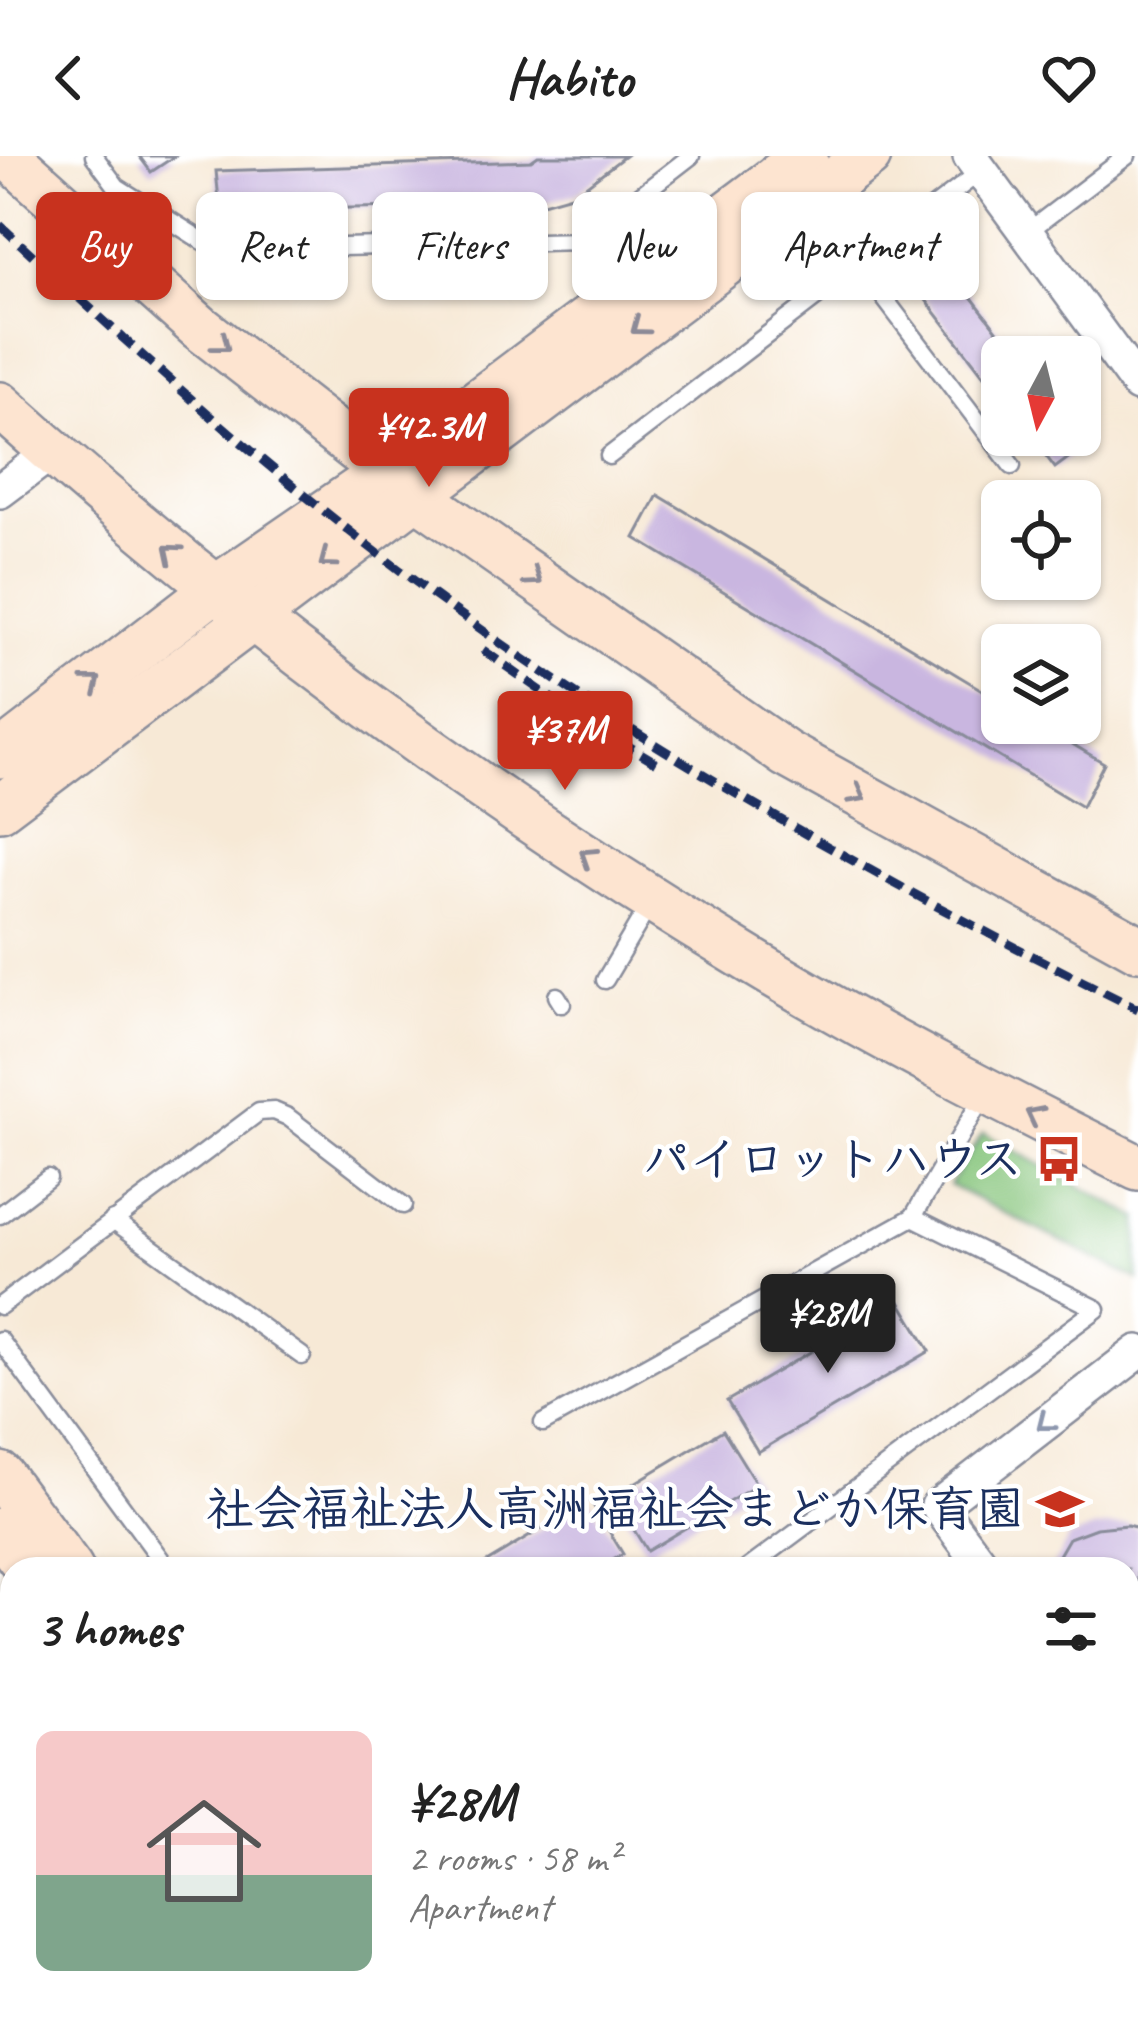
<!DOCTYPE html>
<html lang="en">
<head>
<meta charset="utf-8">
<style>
	body { margin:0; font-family:Caveat,"Klee One",sans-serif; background:#f2f2f2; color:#222; height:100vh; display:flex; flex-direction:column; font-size:45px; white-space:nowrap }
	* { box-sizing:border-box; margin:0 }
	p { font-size:39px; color:#767676 }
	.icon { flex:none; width:66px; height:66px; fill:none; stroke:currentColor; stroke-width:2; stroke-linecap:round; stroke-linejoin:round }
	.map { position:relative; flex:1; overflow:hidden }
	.side { position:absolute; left:0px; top:1401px; width:1140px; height:468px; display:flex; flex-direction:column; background:#fff; border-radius:36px 36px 0 0; box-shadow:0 3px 9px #0004 }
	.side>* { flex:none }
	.banner { position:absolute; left:36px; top:36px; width:1068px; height:108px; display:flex; gap:24px }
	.needle { width:78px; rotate:187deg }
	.fabs { position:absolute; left:981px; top:180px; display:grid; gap:24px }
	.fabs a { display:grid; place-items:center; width:120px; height:120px; border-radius:18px; background:#fff; box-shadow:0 3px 9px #0004; font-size:60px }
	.price { position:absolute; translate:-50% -102px; padding:0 27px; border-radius:12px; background:#c8321e; color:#fff; font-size:39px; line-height:78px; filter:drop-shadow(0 3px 6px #0008) }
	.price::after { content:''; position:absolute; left:50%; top:72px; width:36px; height:27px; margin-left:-18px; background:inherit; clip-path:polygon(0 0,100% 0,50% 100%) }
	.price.on { background:#222; color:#fff }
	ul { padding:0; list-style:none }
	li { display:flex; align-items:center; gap:36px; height:300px; padding:0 36px }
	li span { display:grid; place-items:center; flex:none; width:336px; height:240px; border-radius:18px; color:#555 }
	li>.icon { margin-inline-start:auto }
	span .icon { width:144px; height:144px; fill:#fffc; stroke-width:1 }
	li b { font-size:51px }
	h2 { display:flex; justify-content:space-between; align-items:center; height:144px; padding:0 36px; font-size:51px }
	.tag { padding:0 42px; border-radius:18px; background:#fff; box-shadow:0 3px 9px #0004; font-size:42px; line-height:108px }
	.tag.on { background:#c8321e; color:#fff }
	header { display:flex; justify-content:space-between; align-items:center; height:156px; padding:0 36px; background:#fff; font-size:54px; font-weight:800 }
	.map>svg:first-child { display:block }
	.green { fill:#86c57c; stroke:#507a6d; stroke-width:3 }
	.building { fill:#c9b6e0 }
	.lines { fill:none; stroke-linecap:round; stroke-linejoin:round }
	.lane-casing { stroke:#898c9a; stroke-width:21 }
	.street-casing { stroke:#898c9a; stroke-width:38 }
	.secondary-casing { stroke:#898c9a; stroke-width:50 }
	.lane { stroke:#fff; stroke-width:16 }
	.street { stroke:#fff; stroke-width:33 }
	.secondary { stroke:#fde4d0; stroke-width:45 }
	.rail { stroke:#1b2f5e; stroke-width:9; stroke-dasharray:18 9; stroke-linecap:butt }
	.oneway { stroke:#8c8a97 }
	.oneway2 { stroke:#8d97ae }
	.labels { text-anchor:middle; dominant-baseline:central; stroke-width:9; stroke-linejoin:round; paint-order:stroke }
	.poi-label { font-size:48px; font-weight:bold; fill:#1b2f5e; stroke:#fff; text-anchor:end }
</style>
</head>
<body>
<header><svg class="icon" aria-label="back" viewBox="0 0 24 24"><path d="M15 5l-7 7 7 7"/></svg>Habito<svg class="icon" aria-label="heart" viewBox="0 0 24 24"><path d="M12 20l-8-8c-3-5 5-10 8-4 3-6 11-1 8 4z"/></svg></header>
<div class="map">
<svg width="1138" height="1869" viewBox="0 0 1138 1869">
	<rect width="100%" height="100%" fill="#fff"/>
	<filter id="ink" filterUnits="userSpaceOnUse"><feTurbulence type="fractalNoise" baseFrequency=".00833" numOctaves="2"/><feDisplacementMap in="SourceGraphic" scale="24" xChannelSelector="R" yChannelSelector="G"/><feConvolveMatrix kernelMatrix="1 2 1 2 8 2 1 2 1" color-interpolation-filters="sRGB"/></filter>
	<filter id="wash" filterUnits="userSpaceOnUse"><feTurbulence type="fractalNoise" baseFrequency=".004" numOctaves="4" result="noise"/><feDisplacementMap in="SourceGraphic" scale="48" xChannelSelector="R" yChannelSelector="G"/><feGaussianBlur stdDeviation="2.7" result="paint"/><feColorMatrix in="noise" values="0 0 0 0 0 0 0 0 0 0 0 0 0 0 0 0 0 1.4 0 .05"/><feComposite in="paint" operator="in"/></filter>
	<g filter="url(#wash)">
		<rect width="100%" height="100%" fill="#f7e9d6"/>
		<g class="green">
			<path d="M983,977L1138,1062V1124L949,1029Z"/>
			<path d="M613,1857H824L807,1869H623Z"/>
		</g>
		<g id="blocks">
			<g class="building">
				<path d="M139,0H175L151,16Z"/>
				<path d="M538,0H625L575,38L536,49L220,54L216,15L531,5Z"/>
				<path d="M934,93L1018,201H1002V243L906,118Z"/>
				<path d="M1030,279H1078L1086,289L1055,312Z"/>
				<path d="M658,339L1002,546V567H1037L1104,607L1082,651L635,382Z"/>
				<path d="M899,1144L930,1195L758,1296L727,1245Z"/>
				<path d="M723,1274L757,1329L647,1395L613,1340Z"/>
				<path d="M590,1344L623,1398L598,1413H475Z"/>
				<path d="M1127,1369L1138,1372V1460L1128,1457V1413H1051L1069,1382L1096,1372Z"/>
				<path d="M1138,1496V1593L1128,1580V1504Z"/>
				<path d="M511,1857H558L562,1862L553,1869H521Z"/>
				<path d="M873,1857H954L938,1869H858Z"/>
				<path d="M959,1857H995L980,1869H968Z"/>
			</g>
		</g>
	</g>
	<g filter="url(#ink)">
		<use href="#blocks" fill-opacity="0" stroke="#898c9a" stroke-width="3"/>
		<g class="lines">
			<defs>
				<g id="lane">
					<path d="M94,0L117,31L217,94L581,85L691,0"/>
					<path d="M1026,77L1127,0"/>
					<path d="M859,109L1012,310"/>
					<path d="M609,300L981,15"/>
					<path d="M605,824L650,748"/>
					<path d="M557,840L562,848"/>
					<path d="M0,1059L48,1022"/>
					<path d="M113,1064L302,1200"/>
					<path d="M0,1150L259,956L274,955L288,961L403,1049"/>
					<path d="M0,1184L168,1413"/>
					<path d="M543,1267L913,1061"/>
					<path d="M747,1413L1097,1153L913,1061L985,937"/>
				</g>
				<g id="street">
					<path d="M970,0L1138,229"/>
					<path d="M0,335L52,296"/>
					<path d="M985,1413L938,1350L1138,1196"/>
					<path d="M1128,1604L1138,1618"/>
				</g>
				<g id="secondary">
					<path d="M8,0L199,171L414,338L786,598L1138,792"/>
					<path d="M0,249C232,458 485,645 753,806C877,881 1008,947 1138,1012"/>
					<path d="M0,599L215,433L385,316L805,0"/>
					<path d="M0,652L868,0"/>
					<path d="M0,1319L70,1413"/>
					<path d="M0,1375L29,1413"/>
					<path d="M0,1759L12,1775"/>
					<path d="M73,1857L82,1869"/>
					<path d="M361,1857L370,1869"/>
					<path d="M404,1857L413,1869"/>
				</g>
			</defs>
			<use href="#lane" class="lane-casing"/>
			<use href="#street" class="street-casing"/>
			<use href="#secondary" class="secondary-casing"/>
			<use href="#lane" class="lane"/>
			<use href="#street" class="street"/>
			<use href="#secondary" class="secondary"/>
			<g class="rail">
				<path d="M0,69C139,198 281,328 435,440C654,601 895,733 1138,853"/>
				<path d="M483,494L574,558L664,611"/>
			</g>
		</g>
		<defs><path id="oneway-chevron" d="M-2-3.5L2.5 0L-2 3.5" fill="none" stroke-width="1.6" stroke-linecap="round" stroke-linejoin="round" transform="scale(3)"/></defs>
		<g class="oneway">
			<use href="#oneway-chevron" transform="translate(639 171) rotate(143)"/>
			<use href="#oneway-chevron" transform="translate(222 188) rotate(38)"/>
			<use href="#oneway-chevron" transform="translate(172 396) rotate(-140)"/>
			<use href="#oneway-chevron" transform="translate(327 404) rotate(143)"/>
			<use href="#oneway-chevron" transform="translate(534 422) rotate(35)"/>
			<use href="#oneway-chevron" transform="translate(93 527) rotate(-38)"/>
			<use href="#oneway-chevron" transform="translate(858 639) rotate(29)"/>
			<use href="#oneway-chevron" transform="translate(588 700) rotate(-147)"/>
			<use href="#oneway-chevron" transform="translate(1034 959) rotate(-153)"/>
		</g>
		<use class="oneway2" href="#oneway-chevron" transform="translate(1045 1267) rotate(142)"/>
	</g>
	<defs>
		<symbol id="bus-bare" viewBox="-9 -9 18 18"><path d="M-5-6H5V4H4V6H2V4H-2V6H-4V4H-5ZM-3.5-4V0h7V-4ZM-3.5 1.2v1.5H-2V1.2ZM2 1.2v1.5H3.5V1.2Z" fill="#c8321e" stroke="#fff" stroke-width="2.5" paint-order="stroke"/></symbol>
		<symbol id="school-bare" viewBox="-9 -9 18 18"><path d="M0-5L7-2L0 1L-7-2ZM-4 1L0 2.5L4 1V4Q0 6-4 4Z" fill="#c8321e" stroke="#fff" stroke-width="2.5" paint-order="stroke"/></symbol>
	</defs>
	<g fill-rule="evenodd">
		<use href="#bus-bare" x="1026" y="970" width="66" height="66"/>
		<use href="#school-bare" x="1027" y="1320" width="66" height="66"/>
	</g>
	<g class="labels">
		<g class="poi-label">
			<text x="1023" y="1003">パイロットハウス</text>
			<text x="1024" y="1353">社会福祉法人高洲福祉会まどか保育園</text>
		</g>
	</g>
</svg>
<div class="fabs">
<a><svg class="needle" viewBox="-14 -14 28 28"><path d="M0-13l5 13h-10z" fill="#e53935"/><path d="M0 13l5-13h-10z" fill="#767676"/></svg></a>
<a><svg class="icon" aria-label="locate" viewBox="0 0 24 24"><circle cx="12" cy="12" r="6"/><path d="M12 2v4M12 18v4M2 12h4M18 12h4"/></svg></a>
<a><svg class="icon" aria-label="layers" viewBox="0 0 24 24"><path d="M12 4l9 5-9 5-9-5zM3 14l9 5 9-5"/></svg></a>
</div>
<b class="price" style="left:429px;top:334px">¥42.3M</b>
<b class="price" style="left:565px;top:637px">¥37M</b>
<b class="price on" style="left:828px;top:1220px">¥28M</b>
<div class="banner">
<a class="tag on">Buy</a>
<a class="tag">Rent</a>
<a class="tag">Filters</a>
<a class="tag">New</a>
<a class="tag">Apartment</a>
</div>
<section class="side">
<h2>3 homes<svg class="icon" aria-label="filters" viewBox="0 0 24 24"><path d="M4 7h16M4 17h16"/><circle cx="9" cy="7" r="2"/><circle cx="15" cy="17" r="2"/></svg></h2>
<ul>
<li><span style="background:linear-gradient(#f6c9c9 60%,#7fa58c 0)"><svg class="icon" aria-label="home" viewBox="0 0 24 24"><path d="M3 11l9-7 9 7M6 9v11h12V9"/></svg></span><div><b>¥28M</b><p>2 rooms · 58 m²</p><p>Apartment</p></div></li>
</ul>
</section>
</div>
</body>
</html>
